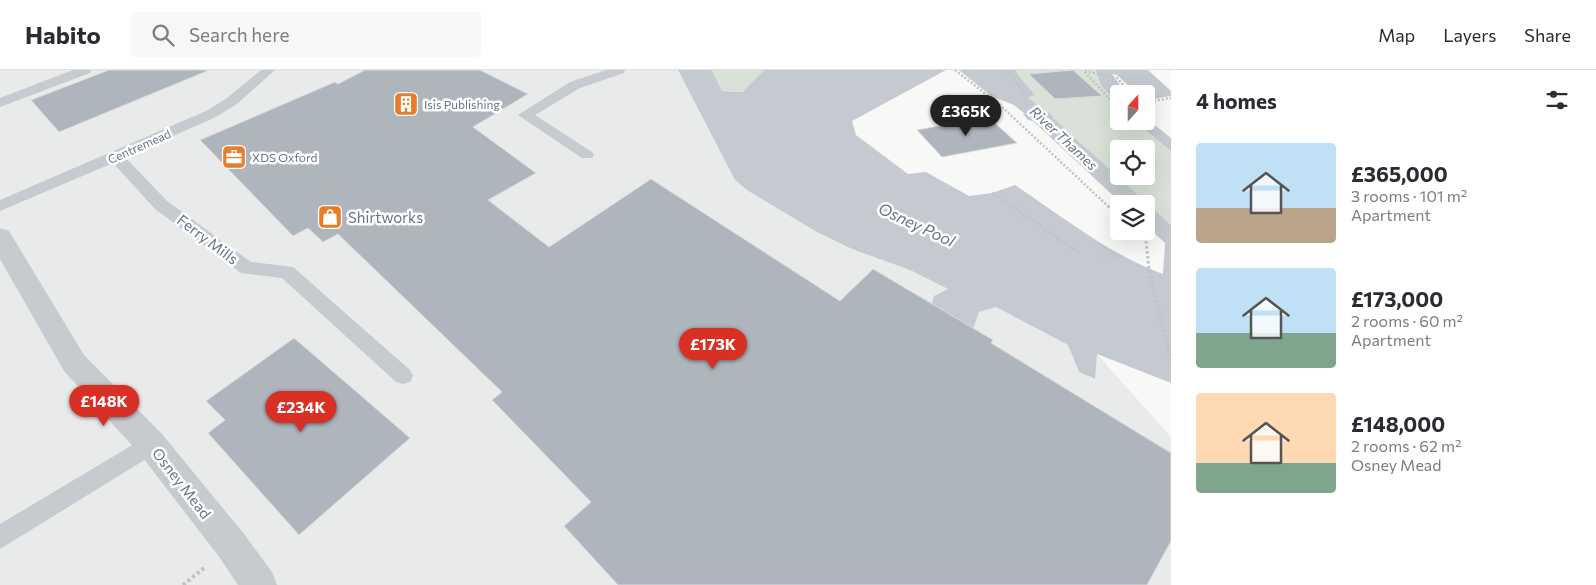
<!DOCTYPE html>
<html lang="en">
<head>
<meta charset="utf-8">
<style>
	body { margin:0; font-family:Commissioner,sans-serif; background:#f7f7f7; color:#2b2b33; height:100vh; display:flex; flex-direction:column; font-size:19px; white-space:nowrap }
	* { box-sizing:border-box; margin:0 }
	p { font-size:16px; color:#7c7c81 }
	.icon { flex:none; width:28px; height:28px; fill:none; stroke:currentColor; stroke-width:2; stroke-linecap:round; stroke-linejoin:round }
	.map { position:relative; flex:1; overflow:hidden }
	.panel { display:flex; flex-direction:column; background:#fff; width:425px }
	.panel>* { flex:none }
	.needle { width:32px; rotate:21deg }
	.buttons { position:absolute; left:1110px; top:15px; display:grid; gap:10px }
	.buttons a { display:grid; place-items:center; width:45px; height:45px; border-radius:5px; background:#fff; box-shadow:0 5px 20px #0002; font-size:25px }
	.price { position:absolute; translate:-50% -42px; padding:0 11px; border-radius:18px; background:#d93025; color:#fff; font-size:16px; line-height:32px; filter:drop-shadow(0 1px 2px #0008) }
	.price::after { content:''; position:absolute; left:50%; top:30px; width:15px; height:11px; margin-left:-8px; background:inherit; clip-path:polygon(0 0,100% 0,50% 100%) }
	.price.current { background:#222; color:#fff }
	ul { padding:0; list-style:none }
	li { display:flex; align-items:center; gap:15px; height:125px; padding:0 25px }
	li span { display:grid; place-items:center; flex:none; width:140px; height:100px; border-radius:5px; color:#555 }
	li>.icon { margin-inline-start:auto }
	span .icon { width:60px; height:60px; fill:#fffc; stroke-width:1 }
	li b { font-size:21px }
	h2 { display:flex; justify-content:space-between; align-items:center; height:60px; padding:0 25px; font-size:21px }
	header { display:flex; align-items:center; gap:30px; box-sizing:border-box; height:70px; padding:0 25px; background:#fff; border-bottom:1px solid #e1e1e2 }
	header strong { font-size:24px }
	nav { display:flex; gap:28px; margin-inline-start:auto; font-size:18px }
	.search { width:350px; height:45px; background:#f7f7f7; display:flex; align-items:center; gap:12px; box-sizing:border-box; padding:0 18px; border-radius:5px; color:#7c7c81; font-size:19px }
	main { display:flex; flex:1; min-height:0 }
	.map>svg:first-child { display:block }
	.built { fill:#e9eaea }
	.green { fill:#d9e1d8; fill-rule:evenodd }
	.water { fill:#c4cad0 }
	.building { fill:#afb5bd; stroke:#dadbd9 }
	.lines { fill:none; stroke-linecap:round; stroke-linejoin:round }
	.path-far2 { stroke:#c1c2c5; stroke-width:2.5; stroke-dasharray:2 2; stroke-linecap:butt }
	.path-far1 { stroke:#c1c2c5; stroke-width:3; stroke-dasharray:2.5 2.5; stroke-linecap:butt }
	.path { stroke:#c1c2c5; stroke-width:4; stroke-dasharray:3 3; stroke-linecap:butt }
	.lane { fill:#c7cace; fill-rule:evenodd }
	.street { fill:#c7cace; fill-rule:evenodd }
	.labels { text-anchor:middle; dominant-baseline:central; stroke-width:5; stroke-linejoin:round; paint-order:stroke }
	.far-poi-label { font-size:12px; fill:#687388; stroke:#fff; text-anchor:start }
	.far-street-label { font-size:12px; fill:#687388; stroke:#fff }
	.far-water-label { font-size:14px; font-style:italic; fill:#637483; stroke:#fff }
	.poi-label { font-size:15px; fill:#687388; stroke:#fff; text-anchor:start }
	.street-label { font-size:15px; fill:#687388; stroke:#fff }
	.water-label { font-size:16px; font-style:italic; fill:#637483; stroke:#fff }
</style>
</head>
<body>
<header>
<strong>Habito</strong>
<div class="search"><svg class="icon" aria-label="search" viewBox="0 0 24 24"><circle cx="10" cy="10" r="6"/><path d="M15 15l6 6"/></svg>Search here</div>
<nav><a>Map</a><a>Layers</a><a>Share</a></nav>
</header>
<main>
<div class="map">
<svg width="1171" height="515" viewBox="0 0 1171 515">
	<rect width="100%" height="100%" fill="#f8f9f7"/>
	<path class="built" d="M0,0H678L735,110L817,162L852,179L910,200L948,219L973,258L979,242L996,237L1068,275L1079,302L1094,309L1097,284L1171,367V515H0Z"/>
	<g class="green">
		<path d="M712,0H764L742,22L722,21Z"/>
		<path d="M1016,0H1096L1100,14L1119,35V51H1134L1171,81V155L1053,48V46L1048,42H1045L1027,26L1035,25L1018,5ZM1119,79H1146V106H1119Z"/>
	</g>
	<g class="water">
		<path d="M678,0H712L722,21L742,22L764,0H946L852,51L856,65L908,104L926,102L969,126L992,123L1015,115C1060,145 1112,186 1163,204L1165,173L1146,156V134H1122L1033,51L1028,50L1023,44H1025L1014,35L991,26L959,0H1016L1018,5L1035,25L1028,27L1045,42H1048L1053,46V48L1171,155V313L1097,284L1095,309L1079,302L1068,275L996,237L979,242L973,259L932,234L934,226L948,219L910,200L852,179L817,162L747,120L735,110Z"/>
		<path d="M1096,0H1148L1171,21V26L1146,30V24H1138L1117,5L1112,4L1126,24H1119V35L1100,14Z"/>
		<path d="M1146,48L1171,68V81L1134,51H1146Z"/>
	</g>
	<g class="building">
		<path d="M109,0H207V1L59,62L31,30Z"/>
		<path d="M365,0H480L528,24L473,57L536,103L488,130L549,177L651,109L840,231L873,199L993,270L991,273L1171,383V471L1147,515H618L564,456L591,432L492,330L502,322L338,164L323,172L308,158L293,166L200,70L335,12L338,14Z"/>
		<path d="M1073,0L1102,26L1055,29L1029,4Z"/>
		<path d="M988,47L1017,73L942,87L917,60Z"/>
		<path d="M294,268L410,368L299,465L208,363L225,350L206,331Z"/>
	</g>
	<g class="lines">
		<g class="path-far2">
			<path d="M955,0L1001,36L1110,138"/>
			<path d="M1006,0L1027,26"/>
			<path d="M1146,32L1171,28"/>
			<path d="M1119,36L1117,37L1084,1L1117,8L1132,24"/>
			<path d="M992,123L1013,138"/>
		</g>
		<g class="path-far1">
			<path d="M1011,136L1079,183"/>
			<path d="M1109,136L1119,146"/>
			<path d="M1135,161L1146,171L1149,199L1171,293"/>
		</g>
		<path class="path" d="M183,515L204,498"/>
		<g class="lane">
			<path d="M73,0H91L90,3L0,37V28Z"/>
			<path d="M261,0H275L237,34L216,47L125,87L167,131L251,192L293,197L410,300L413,306L410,312L403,314L396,312L282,208L241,203L155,139L113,93L0,141V130L206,41L227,28Z"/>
			<path d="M606,0H625L624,3L580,18L535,45L592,82L594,85L592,88H582L518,45L570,12Z"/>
			<path d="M151,364L159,367L162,374L159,381L0,479V454Z"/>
		</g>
		<path class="street" d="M0,158L9,161L84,285L162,364L244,464L272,502L277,515H238L220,488L140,384L64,301L0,189Z"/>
	</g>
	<defs>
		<symbol id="building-square" viewBox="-11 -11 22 22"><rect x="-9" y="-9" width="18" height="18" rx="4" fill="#e57d2a" stroke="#fff"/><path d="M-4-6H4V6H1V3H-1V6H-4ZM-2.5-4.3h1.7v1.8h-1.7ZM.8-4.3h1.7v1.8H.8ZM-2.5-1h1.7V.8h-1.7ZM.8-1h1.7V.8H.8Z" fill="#fff"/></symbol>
		<symbol id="office-square" viewBox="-11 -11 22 22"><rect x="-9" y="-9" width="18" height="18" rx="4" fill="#e57d2a" stroke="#fff"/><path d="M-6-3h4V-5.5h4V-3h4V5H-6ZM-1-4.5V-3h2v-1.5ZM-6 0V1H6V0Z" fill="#fff"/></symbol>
		<symbol id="shop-square" viewBox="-11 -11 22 22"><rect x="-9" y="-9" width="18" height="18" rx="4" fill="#e57d2a" stroke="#fff"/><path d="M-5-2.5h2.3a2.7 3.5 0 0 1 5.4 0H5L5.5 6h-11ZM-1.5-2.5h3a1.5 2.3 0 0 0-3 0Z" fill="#fff"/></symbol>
	</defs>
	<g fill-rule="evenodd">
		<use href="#building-square" x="392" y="20" width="28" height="28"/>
		<use href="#office-square" x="220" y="73" width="28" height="28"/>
		<use href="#shop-square" x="316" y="133" width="28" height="28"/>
	</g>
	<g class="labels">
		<g class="far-poi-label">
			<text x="424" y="34">Isis Publishing</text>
			<text x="252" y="87">XDS Oxford</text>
		</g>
		<g class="far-street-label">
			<text transform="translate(139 76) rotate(-24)">Centremead</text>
		</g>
		<g class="far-water-label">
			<text transform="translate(1064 68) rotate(43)">River Thames</text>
		</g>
		<g class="poi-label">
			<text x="348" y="147">Shirtworks</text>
		</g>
		<g class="street-label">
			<text transform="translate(208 169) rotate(37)">Ferry Mills</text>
			<text transform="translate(182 413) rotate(52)">Osney Mead</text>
		</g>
		<g class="water-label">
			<text transform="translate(917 154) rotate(25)">Osney Pool</text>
		</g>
	</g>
</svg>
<div class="buttons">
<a><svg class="needle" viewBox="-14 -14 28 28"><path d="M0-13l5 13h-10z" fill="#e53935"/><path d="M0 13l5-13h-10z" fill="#7c7c81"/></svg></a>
<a><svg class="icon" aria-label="locate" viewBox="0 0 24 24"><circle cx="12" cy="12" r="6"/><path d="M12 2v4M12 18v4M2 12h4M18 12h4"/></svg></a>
<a><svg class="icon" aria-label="layers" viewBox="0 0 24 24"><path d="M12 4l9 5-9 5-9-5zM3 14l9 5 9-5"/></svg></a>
</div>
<b class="price current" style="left:966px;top:67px">£365K</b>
<b class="price" style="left:713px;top:300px">£173K</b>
<b class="price" style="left:104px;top:357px">£148K</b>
<b class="price" style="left:301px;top:363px">£234K</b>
</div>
<section class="panel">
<h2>4 homes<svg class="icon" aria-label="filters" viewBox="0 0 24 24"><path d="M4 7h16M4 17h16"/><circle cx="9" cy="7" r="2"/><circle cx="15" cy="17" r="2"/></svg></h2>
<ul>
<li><span style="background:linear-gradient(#bfe0f5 65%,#b9a48a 0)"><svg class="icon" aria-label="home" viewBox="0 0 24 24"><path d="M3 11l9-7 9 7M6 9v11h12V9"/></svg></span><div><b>£365,000</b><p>3 rooms · 101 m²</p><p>Apartment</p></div></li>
<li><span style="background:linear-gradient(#bfe0f5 65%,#7fa58c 0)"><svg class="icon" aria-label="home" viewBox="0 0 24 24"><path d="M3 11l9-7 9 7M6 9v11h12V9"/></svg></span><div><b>£173,000</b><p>2 rooms · 60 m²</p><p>Apartment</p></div></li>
<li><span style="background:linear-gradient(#ffd9b3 70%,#7fa58c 0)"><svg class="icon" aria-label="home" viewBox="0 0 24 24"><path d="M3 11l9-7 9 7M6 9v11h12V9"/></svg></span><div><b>£148,000</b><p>2 rooms · 62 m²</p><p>Osney Mead</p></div></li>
</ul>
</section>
</main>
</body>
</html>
